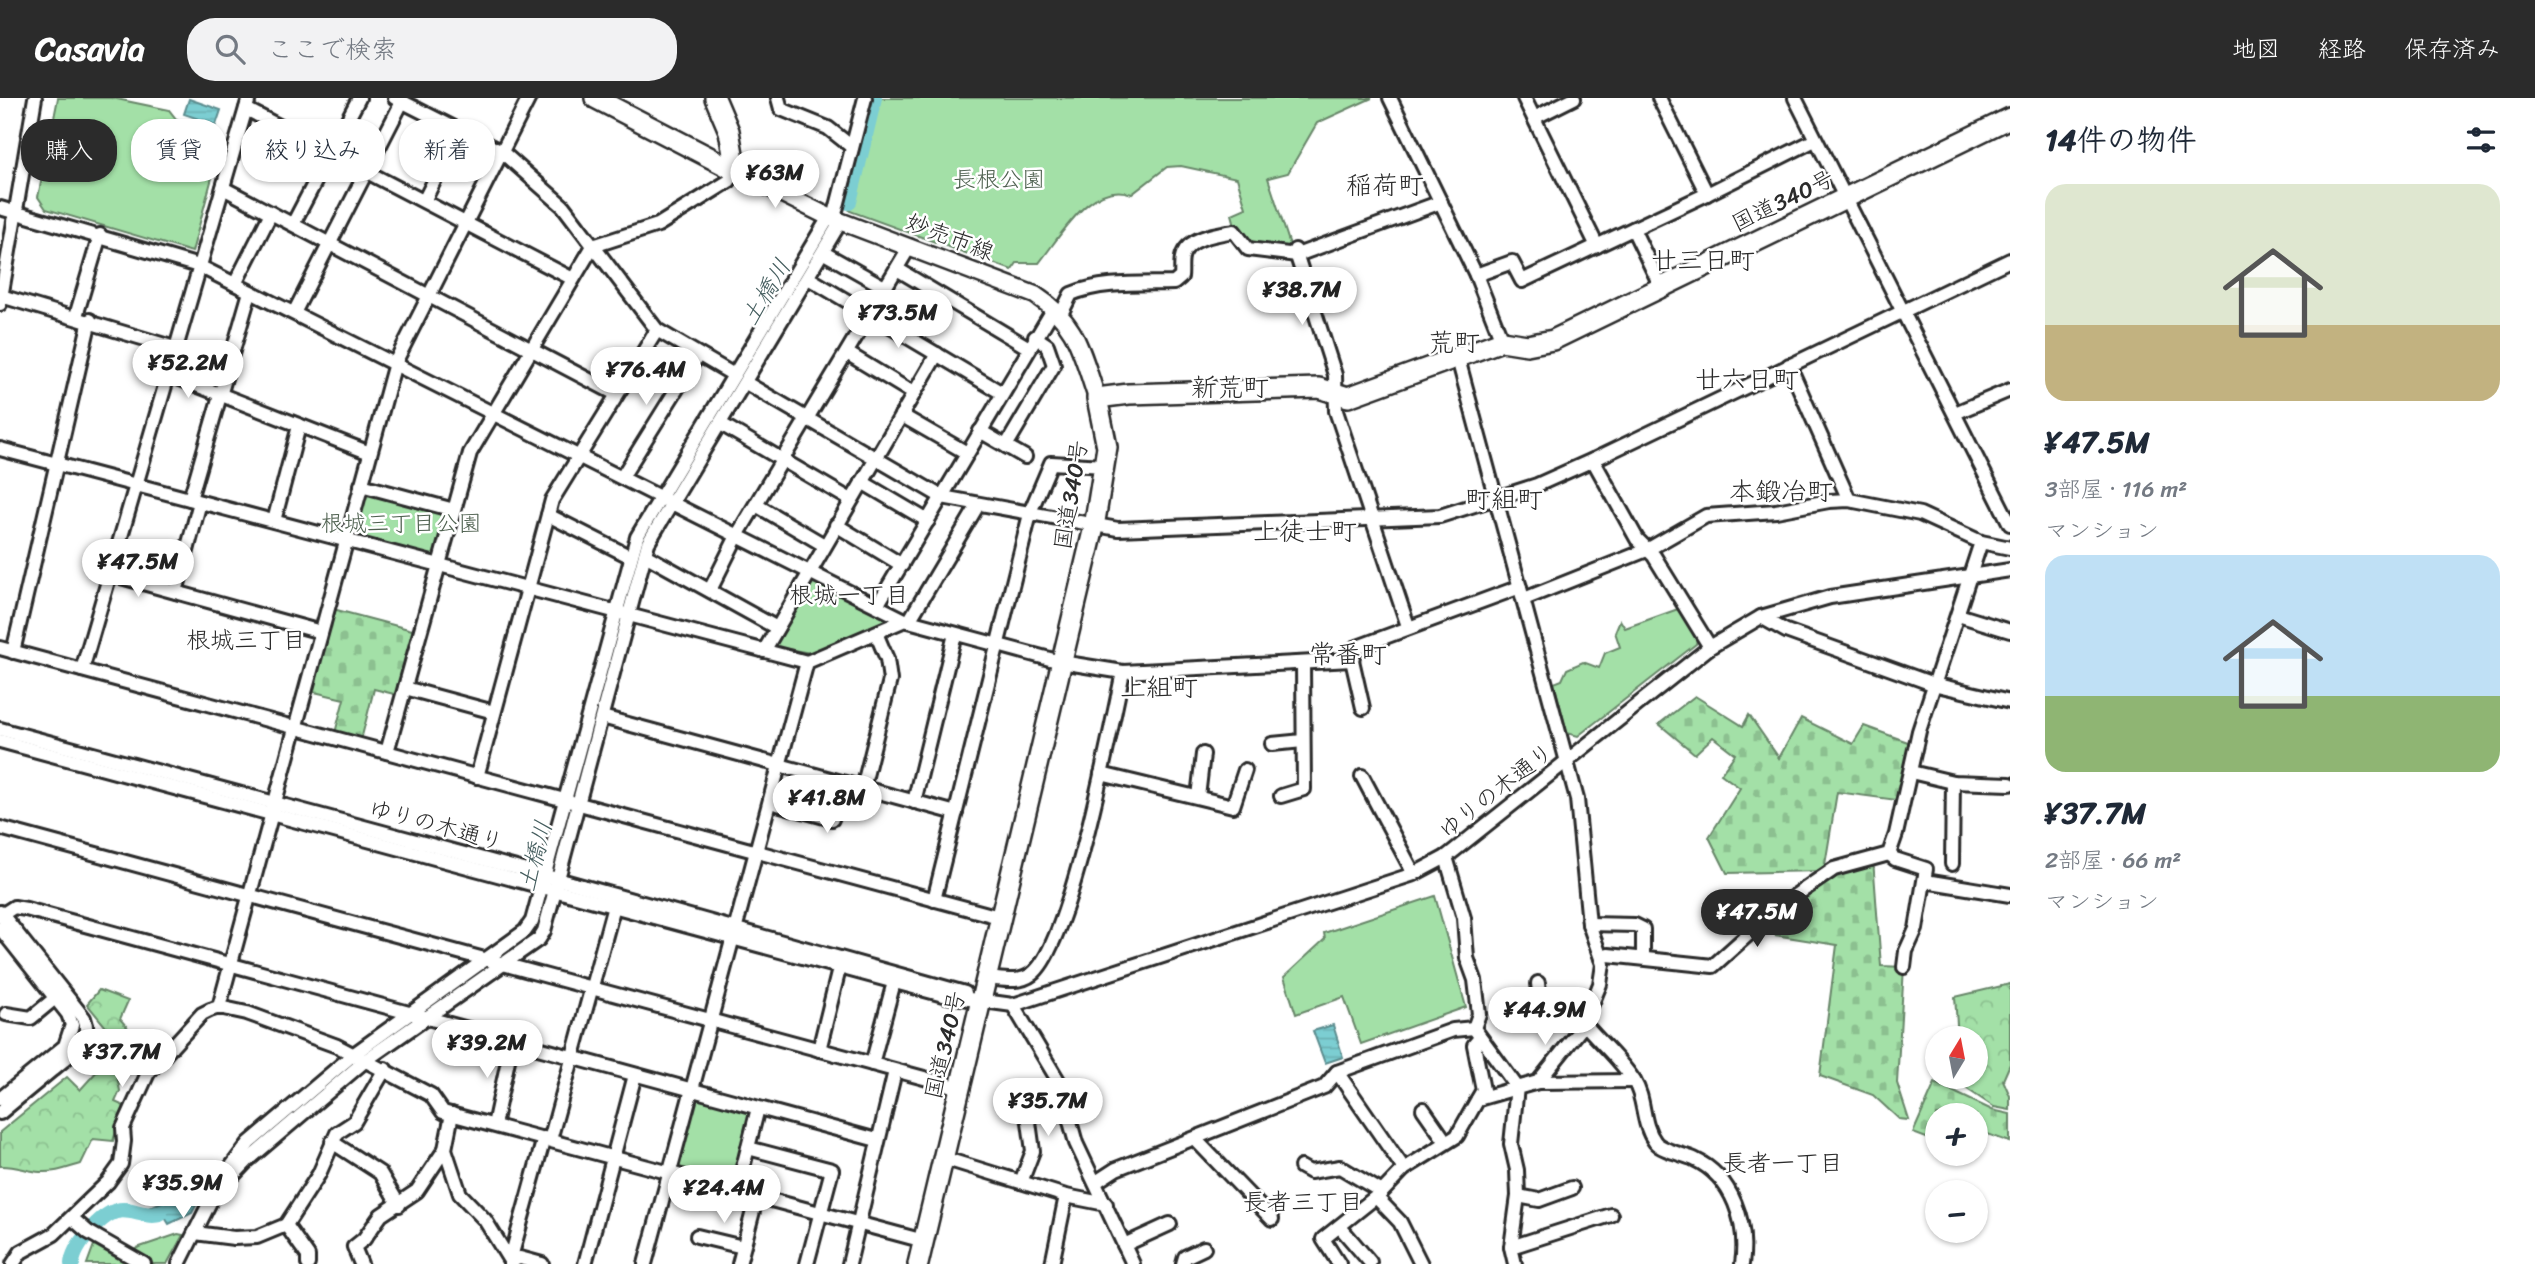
<!DOCTYPE html>
<html lang="ja">
<head>
<meta charset="utf-8">
<style>
	body { margin:0; font-family:Sriracha,"Klee One",sans-serif; background:#f2f2f3; color:#1f2937; height:100vh; display:flex; flex-direction:column; font-size:26px; white-space:nowrap }
	* { box-sizing:border-box; margin:0 }
	p { font-size:23px; color:#747a83 }
	.icon { flex:none; width:38px; height:38px; fill:none; stroke:currentColor; stroke-width:2; stroke-linecap:round; stroke-linejoin:round }
	.map { position:relative; flex:1; overflow:hidden }
	.panel { display:flex; flex-direction:column; background:#fff; width:525px }
	.panel>* { flex:none }
	.banner { position:absolute; left:21px; top:21px; width:665px; height:63px; display:flex; gap:14px }
	.needle { width:46px; rotate:10deg }
	.controls { position:absolute; left:1925px; top:928px; display:grid; gap:14px }
	.controls a { display:grid; place-items:center; width:63px; height:63px; border-radius:50%; background:#fff; box-shadow:0 2px 5px #0004; font-size:35px }
	.price { position:absolute; translate:-50% -60px; padding:0 16px; border-radius:24px; background:#fff; color:#222; font-size:23px; line-height:46px; filter:drop-shadow(0 2px 4px #0008) }
	.price::after { content:''; position:absolute; left:50%; top:42px; width:21px; height:16px; margin-left:-10px; background:inherit; clip-path:polygon(0 0,100% 0,50% 100%) }
	.price.current { background:#2b2b2b; color:#fff }
	ul { padding:0; list-style:none }
	li { display:grid; align-content:center; gap:14px; height:371px; padding:0 35px }
	li span { display:grid; place-items:center; height:217px; border-radius:21px; color:#555 }
	li>.icon { margin-inline-start:auto }
	span .icon { width:126px; height:126px; fill:#fffc; stroke-width:1 }
	li b { font-size:30px }
	h2 { display:flex; justify-content:space-between; align-items:center; height:84px; padding:0 35px; font-size:30px }
	.chip { padding:0 24px; border-radius:28px; background:#fff; box-shadow:0 2px 5px #0004; font-size:24px; line-height:63px }
	.chip.current { background:#2b2b2b; color:#fff }
	header { display:flex; align-items:center; gap:42px; box-sizing:border-box; height:98px; padding:0 35px; background:#2b2b2b; color:#fff }
	header strong { font-size:33px }
	nav { display:flex; gap:38px; margin-inline-start:auto; font-size:24px }
	.search { width:490px; height:63px; background:#f2f2f3; display:flex; align-items:center; gap:18px; box-sizing:border-box; padding:0 24px; border-radius:28px; color:#747a83; font-size:26px }
	main { display:flex; flex:1; min-height:0 }
	.map>svg:first-child { display:block }
	.green { fill:#a3e0a7; stroke:#678669; stroke-width:2 }
	.forest { fill:url(#forest-crowns); stroke:#678669; stroke-width:2 }
	.cemetery { fill:url(#cemetery-stones); stroke:#678669; stroke-width:2 }
	.water { fill:url(#water-rules); stroke:#5c8d8f; stroke-width:2 }
	.lines { fill:none; stroke-linecap:round; stroke-linejoin:round }
	.river { stroke:#7cced2; stroke-width:16 }
	.minor-casing { stroke:#2b2b2b; stroke-width:18 }
	.major-casing { stroke:#2b2b2b; stroke-width:21 }
	.highway-casing { stroke:#2b2b2b; stroke-width:24 }
	.minor { stroke:#fff; stroke-width:12 }
	.major { stroke:#fff; stroke-width:16 }
	.highway { stroke:#fff; stroke-width:19 }
	.labels { text-anchor:middle; dominant-baseline:central; stroke-width:5; stroke-linejoin:round; paint-order:stroke }
	.park-label { font-size:23px; fill:#4f6150; stroke:#fff }
	.street-label { font-size:23px; fill:#2b2b2b; stroke:#fff }
	.water-label { font-size:24px; font-style:italic; fill:#435c5d; stroke:#fff }
	.neighbourhood-label { font-size:24px; fill:#2b2b2b; stroke:#fff }
	.quarter-label { font-size:26px; fill:#2b2b2b; stroke:#fff }
</style>
</head>
<body>
<header>
<strong>Casavia</strong>
<div class="search"><svg class="icon" aria-label="search" viewBox="0 0 24 24"><circle cx="10" cy="10" r="6"/><path d="M15 15l6 6"/></svg>ここで検索</div>
<nav><a>地図</a><a>経路</a><a>保存済み</a></nav>
</header>
<main>
<div class="map">
<svg width="2010" height="1166" viewBox="0 0 2010 1166">
	<defs>
		<pattern id="forest-crowns" width="20" height="18" patternUnits="userSpaceOnUse" patternTransform="scale(1.75)"><rect width="20" height="18" fill="#a3e0a7"/><path d="M2 6a3 3 0 1 1 6 0M12 15a3 3 0 1 1 6 0" fill="none" stroke="#8cc090"/></pattern>
		<pattern id="cemetery-stones" width="16" height="16" patternUnits="userSpaceOnUse" patternTransform="scale(1.75)"><rect width="16" height="16" fill="#a3e0a7"/><path d="M2 7V4a2 2 0 0 1 4 0v3zM10 15v-3a2 2 0 0 1 4 0v3z" fill="#8cc090"/></pattern>
		<pattern id="water-rules" width="6" height="5" patternUnits="userSpaceOnUse" patternTransform="scale(1.75)"><rect width="6" height="5" fill="#7cced2"/><path d="M0 2.5h6" fill="none" stroke="#6bb1b4"/></pattern>
	</defs>
	<rect width="100%" height="100%" fill="#fff"/>
	<filter id="ink" filterUnits="userSpaceOnUse"><feTurbulence type="fractalNoise" baseFrequency=".0143" numOctaves="2"/><feDisplacementMap in="SourceGraphic" scale="14" xChannelSelector="R" yChannelSelector="G"/><feConvolveMatrix kernelMatrix="1 2 1 2 8 2 1 2 1" color-interpolation-filters="sRGB"/></filter>
	<g filter="url(#ink)">
		<g class="green">
			<path d="M58,0H112L169,12L184,31L221,46L192,154L46,111L38,99Z"/>
			<path d="M871,0H1372L1317,25L1288,75L1268,80L1291,150L1249,149L1236,131L1232,116L1246,110L1237,80L1181,68L1167,69L1132,96C1091,81 1061,138 1039,165H1017L1012,172L850,113L847,108V100L863,48L860,44Z"/>
			<path d="M364,394L449,415L436,459L356,438L353,436Z"/>
			<path d="M810,481L889,518L888,523L811,555L775,549L773,545Z"/>
			<path d="M1678,511L1697,541L1696,546L1578,638L1567,635L1554,585L1562,582L1567,571L1583,564L1599,570L1605,555L1620,549L1615,534L1620,522L1625,530Z"/>
			<path d="M1435,798L1466,909L1361,946L1344,899L1296,916L1284,879L1325,841L1324,835Z"/>
			<path d="M694,999L752,1012L735,1084L678,1071L676,1067Z"/>
			<path d="M178,1136L183,1137L167,1166H87L94,1147L122,1163L137,1150Z"/>
		</g>
		<g class="forest">
			<path d="M2010,886V966L2003,982L2010,998V1012L1994,1009L1961,987L1960,978H1976V940H1958L1955,899Z"/>
			<path d="M99,892L128,903L120,921L133,936L150,943L154,952L138,967L127,966L117,978L120,993L115,1004L124,1008L113,1043L93,1041L81,1066C67,1070 55,1075 40,1074C26,1073 15,1067 0,1068V1034L67,979L80,992L118,950L119,945L87,906Z"/>
		</g>
		<g class="cemetery">
			<path d="M333,511L416,533L398,597L374,591L361,642L335,635L344,601L310,593Z"/>
			<path d="M1695,598L1743,628L1749,617L1779,660L1801,620L1853,646L1864,628L1916,647L1904,703L1837,694L1824,773L1727,775L1709,739L1740,690L1721,676L1735,656L1713,639L1695,656L1659,626Z"/>
			<path d="M1873,761L1881,868L1904,869L1897,985L1909,1022L1899,1021L1873,997L1820,978L1837,847L1775,837L1768,819L1834,771Z"/>
			<path d="M1935,985L1992,1012L2010,1016V1044L1976,1032V1017H1937V1044L1913,1035Z"/>
		</g>
		<g class="water">
			<path d="M189,1L221,12L216,27L184,16Z"/>
			<path d="M1333,927L1343,959L1325,965L1313,933Z"/>
			<path d="M209,1082L192,1115L169,1126L164,1118L149,1123L141,1117L142,1113Z"/>
		</g>
		<g class="lines">
			<g class="river">
				<path d="M849,104L874,0"/>
				<path d="M550,786L632,480"/>
				<path d="M484,872L538,834L542,818"/>
				<path d="M193,1095L231,1071L282,1024"/>
				<path d="M72,1166C73,1149 100,1117 117,1113C130,1109 145,1120 160,1116"/>
			</g>
			<defs>
				<g id="minor">
					<path d="M395,0L502,54L563,108L657,232L734,277"/>
					<path d="M778,0L781,11L828,30L852,49"/>
					<path d="M1390,0L1476,177L1502,243"/>
					<path d="M1524,0L1597,148"/>
					<path d="M1659,0L1707,96"/>
					<path d="M1795,0L2010,426"/>
					<path d="M246,11L573,181"/>
					<path d="M1534,20L1574,0"/>
					<path d="M223,90L616,296"/>
					<path d="M424,103L460,32"/>
					<path d="M0,110L199,168L905,522L1061,564L1123,574L1352,562L1355,550L1520,489"/>
					<path d="M834,120L865,0"/>
					<path d="M293,126L359,0"/>
					<path d="M1633,131L1661,189"/>
					<path d="M1295,152L1335,277L1336,313L1408,528"/>
					<path d="M824,155L886,190"/>
					<path d="M897,171L1029,250"/>
					<path d="M1476,177L1512,164L1522,183L1707,96L1815,42"/>
					<path d="M810,181L1002,295"/>
					<path d="M235,186L271,115"/>
					<path d="M1,198L175,250"/>
					<path d="M0,206L35,0"/>
					<path d="M294,215L402,4"/>
					<path d="M1061,216L1071,196C1103,183 1140,186 1174,185L1181,179C1182,172 1180,163 1183,156C1190,139 1218,136 1234,133L1248,151L1297,157L1441,104"/>
					<path d="M76,218L100,137"/>
					<path d="M847,255L913,295"/>
					<path d="M1457,257L1577,701L1589,826L1603,866L1600,886L1583,928L1538,984L1478,1001"/>
					<path d="M1789,267L1849,402"/>
					<path d="M168,276L370,355"/>
					<path d="M746,285L942,399L1118,431L1440,418L1537,387L1593,362L2010,162"/>
					<path d="M1955,315L2010,292"/>
					<path d="M901,317L967,355"/>
					<path d="M721,326L851,402"/>
					<path d="M980,333L1025,359"/>
					<path d="M1006,348L1054,267L1047,247L1035,239"/>
					<path d="M0,351L807,564"/>
					<path d="M1593,362L1637,441L1654,458L1710,549"/>
					<path d="M622,379L698,257"/>
					<path d="M862,384L928,423"/>
					<path d="M361,387L454,412"/>
					<path d="M190,401L250,194"/>
					<path d="M756,407L824,447"/>
					<path d="M548,417L629,458"/>
					<path d="M274,423L299,328"/>
					<path d="M836,427L902,467"/>
					<path d="M645,457L777,530"/>
					<path d="M110,476L321,534"/>
					<path d="M710,492L738,436L910,148"/>
					<path d="M176,494L200,404"/>
					<path d="M1524,501L1647,452L1706,418L1776,413L1829,403L1849,402L1920,416L1981,444L2010,450"/>
					<path d="M878,506L1054,210"/>
					<path d="M1958,517L2010,533"/>
					<path d="M1761,519L1786,533L1933,586L2010,604"/>
					<path d="M909,523L978,407"/>
					<path d="M0,550L999,819"/>
					<path d="M764,553L937,256"/>
					<path d="M13,554L90,222"/>
					<path d="M1352,562L1363,610"/>
					<path d="M82,572L249,0"/>
					<path d="M405,590L494,614"/>
					<path d="M602,619L956,715"/>
					<path d="M0,631L557,781L965,895"/>
					<path d="M0,643L947,898L1013,907L1414,776L1446,759L1710,549L1761,519L1830,499L2010,472"/>
					<path d="M1272,646L1303,643"/>
					<path d="M387,654L470,355L593,148L658,127L729,83L736,73"/>
					<path d="M1911,674L1953,684L2010,686"/>
					<path d="M1101,676L1233,708L1245,672"/>
					<path d="M1362,678L1414,776"/>
					<path d="M477,679L552,402L657,232"/>
					<path d="M863,690L890,582L887,561L876,535"/>
					<path d="M1281,698L1304,691L1303,566"/>
					<path d="M1198,699L1203,656"/>
					<path d="M770,704L832,721L842,685"/>
					<path d="M914,704L955,536"/>
					<path d="M0,730L961,990"/>
					<path d="M1889,756L1895,761L1926,771L1916,831L1906,853L1904,869"/>
					<path d="M1446,759L1464,820L1467,860L1475,882L1479,916L1474,930"/>
					<path d="M1952,766L1953,684"/>
					<path d="M1925,783L2010,797"/>
					<path d="M934,802L1031,412L1051,365L1105,368"/>
					<path d="M0,814L84,920C88,931 87,937 81,948L0,1015"/>
					<path d="M0,818L14,809L26,811L877,1042"/>
					<path d="M1589,826L1635,827L1643,831V860"/>
					<path d="M0,830L68,916L72,927L65,948L0,1001"/>
					<path d="M1601,860L1608,857L1713,868L1780,808L1834,771L1889,756L1896,736L1919,633L1981,444"/>
					<path d="M986,880C1002,881 1019,886 1032,876C1070,848 1111,629 1123,574"/>
					<path d="M1538,885L1540,905"/>
					<path d="M1520,905H1569C1587,935 1616,954 1634,983C1646,1002 1641,1025 1655,1044C1662,1053 1683,1056 1694,1061C1733,1079 1748,1126 1742,1166"/>
					<path d="M1013,907L1059,984L1076,1045L1133,1166"/>
					<path d="M219,909L395,265L529,0"/>
					<path d="M6,916L31,920L60,896"/>
					<path d="M1476,933L1517,989L1511,1046L1517,1072L1518,1098L1511,1149L1515,1166"/>
					<path d="M819,952L841,863"/>
					<path d="M872,966L894,884"/>
					<path d="M1337,974L1404,1071"/>
					<path d="M1538,984L1634,983"/>
					<path d="M1020,993L1029,1024L1033,1053L1021,1084"/>
					<path d="M1423,1011L1446,1044"/>
					<path d="M452,1016L445,1051L460,1096L485,1122L512,1166"/>
					<path d="M494,1027L512,944"/>
					<path d="M1195,1041L1272,1121"/>
					<path d="M550,1042L614,808"/>
					<path d="M332,1044L380,1075L399,1107"/>
					<path d="M748,1050L832,1072L807,1166"/>
					<path d="M943,1060L1066,1098L1106,1106"/>
					<path d="M1301,1069L1310,1074L1340,1069L1382,1094"/>
					<path d="M227,1084L247,1063L366,962L539,841L544,833L648,445L841,123"/>
					<path d="M1096,1084L1116,1071L1324,989L1337,974L1453,932L1474,930"/>
					<path d="M737,1093L758,1010"/>
					<path d="M1518,1098L1539,1102L1572,1090"/>
					<path d="M1376,1099L1400,1124L1421,1166"/>
					<path d="M72,1120L88,1134L144,1166"/>
					<path d="M286,1127L308,1158V1166"/>
					<path d="M1340,1129L1370,1164"/>
					<path d="M195,1135L234,1140L257,1139L286,1127L319,1076L337,1035L354,1024L385,971"/>
					<path d="M697,1138L743,1149"/>
					<path d="M1124,1147L1170,1126"/>
					<path d="M1511,1149L1611,1117"/>
					<path d="M13,1166L21,1154L54,1136L108,1084L121,1066L124,1043L123,1030L148,975L202,916L210,912L219,909L247,915L337,948L431,997L443,1014L924,1143"/>
					<path d="M179,1166L221,1082L249,1045L354,956L525,833L532,823L637,439L829,119"/>
					<path d="M361,1166L354,1149L364,1141L381,1117L417,1093L445,1051"/>
					<path d="M542,1166L520,1160L510,1163L544,1040"/>
					<path d="M585,1166L635,977"/>
					<path d="M645,1166L807,564L905,522"/>
					<path d="M739,1166L757,1098"/>
					<path d="M849,1166L895,973"/>
					<path d="M1052,1166L1066,1098"/>
					<path d="M1183,1166L1185,1159L1204,1150"/>
					<path d="M1339,1166L1323,1141L1382,1094L1404,1071L1457,1038L1483,992L1474,947L1480,940"/>
				</g>
				<path id="major" d="M736,73L829,119L1035,197C1078,225 1081,254 1097,300"/>
				<g id="highway">
					<path d="M595,0L736,73"/>
					<path d="M715,0L729,33L736,73"/>
					<path d="M918,1166L1094,429L1107,349L1097,300L1129,296L1319,290L1348,299L1502,243L1527,247L1553,242L2010,20"/>
				</g>
			</defs>
			<use href="#minor" class="minor-casing"/>
			<use href="#major" class="major-casing"/>
			<use href="#highway" class="highway-casing"/>
			<use href="#minor" class="minor"/>
			<use href="#major" class="major"/>
			<use href="#highway" class="highway"/>
		</g>
	</g>
	<g class="labels">
		<g class="park-label">
			<text x="999" y="81">長根公園</text>
			<text x="401" y="425">根城三丁目公園</text>
		</g>
		<g class="street-label">
			<text transform="translate(1783 103) rotate(-26)">国道340号</text>
			<text transform="translate(950 139) rotate(21)">妙売市線</text>
			<text transform="translate(1071 397) rotate(-81)">国道340号</text>
			<text transform="translate(1496 693) rotate(-38)">ゆりの木通り</text>
			<text transform="translate(436 727) rotate(15)">ゆりの木通り</text>
			<text transform="translate(945 947) rotate(-77)">国道340号</text>
		</g>
		<g class="water-label">
			<text transform="translate(766 194) rotate(-59)">土橋川</text>
			<text transform="translate(535 758) rotate(-75)">土橋川</text>
		</g>
		<g class="neighbourhood-label">
			<text x="849" y="497">根城一丁目</text>
			<text x="246" y="542">根城三丁目</text>
			<text x="1783" y="1065">長者一丁目</text>
			<text x="1303" y="1104">長者三丁目</text>
		</g>
		<g class="quarter-label">
			<text x="1385" y="87">稲荷町</text>
			<text x="1703" y="162">廿三日町</text>
			<text x="1454" y="244">荒町</text>
			<text x="1747" y="281">廿六日町</text>
			<text x="1230" y="289">新荒町</text>
			<text x="1781" y="393">本鍛冶町</text>
			<text x="1504" y="401">町組町</text>
			<text x="1305" y="433">上徒士町</text>
			<text x="1348" y="556">常番町</text>
			<text x="1159" y="589">上組町</text>
		</g>
	</g>
</svg>
<div class="controls">
<a><svg class="needle" viewBox="-14 -14 28 28"><path d="M0-13l5 13h-10z" fill="#e53935"/><path d="M0 13l5-13h-10z" fill="#747a83"/></svg></a>
<a>+</a>
<a>−</a>
</div>
<b class="price" style="left:775px;top:112px">¥63M</b>
<b class="price" style="left:1302px;top:229px">¥38.7M</b>
<b class="price" style="left:898px;top:252px">¥73.5M</b>
<b class="price" style="left:188px;top:302px">¥52.2M</b>
<b class="price" style="left:646px;top:309px">¥76.4M</b>
<b class="price" style="left:138px;top:501px">¥47.5M</b>
<b class="price" style="left:827px;top:737px">¥41.8M</b>
<b class="price current" style="left:1757px;top:851px">¥47.5M</b>
<b class="price" style="left:1545px;top:949px">¥44.9M</b>
<b class="price" style="left:487px;top:982px">¥39.2M</b>
<b class="price" style="left:122px;top:991px">¥37.7M</b>
<b class="price" style="left:1048px;top:1040px">¥35.7M</b>
<b class="price" style="left:183px;top:1122px">¥35.9M</b>
<b class="price" style="left:724px;top:1127px">¥24.4M</b>
<div class="banner">
<a class="chip current">購入</a>
<a class="chip">賃貸</a>
<a class="chip">絞り込み</a>
<a class="chip">新着</a>
</div>
</div>
<section class="panel">
<h2>14件の物件<svg class="icon" aria-label="filters" viewBox="0 0 24 24"><path d="M4 7h16M4 17h16"/><circle cx="9" cy="7" r="2"/><circle cx="15" cy="17" r="2"/></svg></h2>
<ul>
<li><span style="background:linear-gradient(#dfe7d0 65%,#c2b280 0)"><svg class="icon" aria-label="home" viewBox="0 0 24 24"><path d="M3 11l9-7 9 7M6 9v11h12V9"/></svg></span><div><b>¥47.5M</b><p>3部屋 · 116 m²</p><p>マンション</p></div></li>
<li><span style="background:linear-gradient(#bfe0f5 65%,#8fb573 0)"><svg class="icon" aria-label="home" viewBox="0 0 24 24"><path d="M3 11l9-7 9 7M6 9v11h12V9"/></svg></span><div><b>¥37.7M</b><p>2部屋 · 66 m²</p><p>マンション</p></div></li>
</ul>
</section>
</main>
</body>
</html>
